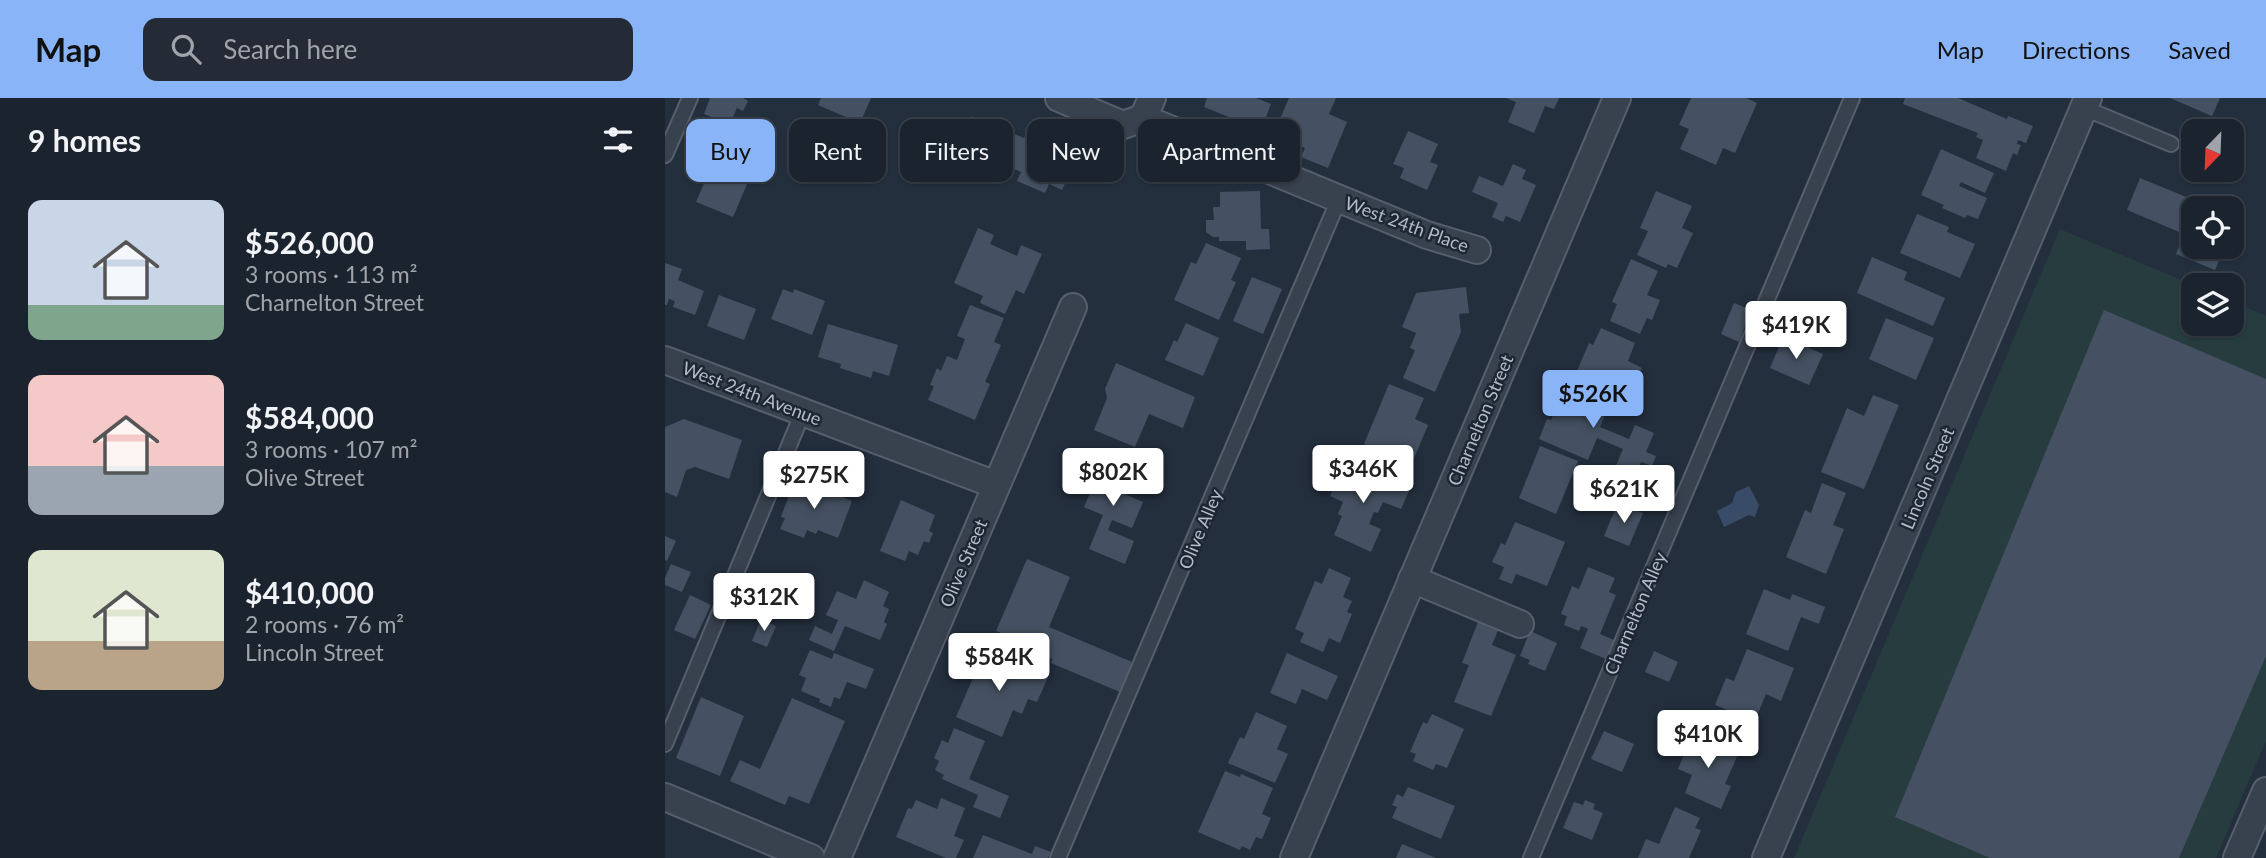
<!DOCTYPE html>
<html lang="en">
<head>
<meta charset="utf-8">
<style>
	body { margin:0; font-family:Lato,sans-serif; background:#242b36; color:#f1f3f6; height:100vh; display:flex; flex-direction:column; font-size:26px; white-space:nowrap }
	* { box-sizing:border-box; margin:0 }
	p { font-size:23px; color:#a0a4aa }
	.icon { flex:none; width:38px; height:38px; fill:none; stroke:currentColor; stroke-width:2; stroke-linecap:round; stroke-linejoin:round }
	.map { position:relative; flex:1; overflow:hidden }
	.details { display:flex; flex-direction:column; background:#1b232e; width:665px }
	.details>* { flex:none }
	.banner { position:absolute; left:21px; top:21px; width:665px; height:63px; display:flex; gap:14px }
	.needle { width:46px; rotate:203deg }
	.fabs { position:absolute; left:1516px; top:21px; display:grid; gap:14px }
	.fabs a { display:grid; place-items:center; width:63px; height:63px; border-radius:14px; background:#1b232e; box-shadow:0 2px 5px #0004,0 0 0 2px #39404a; font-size:35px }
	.price { position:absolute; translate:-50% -60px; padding:0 16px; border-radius:7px; background:#fff; color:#222; font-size:23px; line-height:46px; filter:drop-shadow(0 2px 4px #0008) }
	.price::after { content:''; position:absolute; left:50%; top:42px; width:21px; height:16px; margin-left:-10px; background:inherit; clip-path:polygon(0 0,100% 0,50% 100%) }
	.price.on { background:#8ab4f8; color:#111 }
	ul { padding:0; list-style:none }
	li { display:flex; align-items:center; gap:21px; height:175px; padding:0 28px }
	li span { display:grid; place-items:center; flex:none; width:196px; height:140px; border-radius:14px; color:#555 }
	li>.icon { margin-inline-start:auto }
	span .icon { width:84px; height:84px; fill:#fffc; stroke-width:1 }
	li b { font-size:30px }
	h2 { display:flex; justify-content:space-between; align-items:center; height:84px; padding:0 28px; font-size:30px }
	.chip { padding:0 24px; border-radius:14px; background:#1b232e; box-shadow:0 2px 5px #0004,0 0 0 2px #39404a; font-size:24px; line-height:63px }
	.chip.on { background:#8ab4f8; color:#111 }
	header { display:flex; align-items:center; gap:42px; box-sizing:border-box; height:98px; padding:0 35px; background:#8ab4f8; color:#111 }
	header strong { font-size:33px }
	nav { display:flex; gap:38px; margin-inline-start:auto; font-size:24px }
	.search { width:490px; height:63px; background:#242b36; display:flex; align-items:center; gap:18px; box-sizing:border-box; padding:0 24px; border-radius:14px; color:#a0a4aa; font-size:26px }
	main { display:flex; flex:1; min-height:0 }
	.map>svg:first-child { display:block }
	.green { fill:#263c3f }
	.water { fill:#394c67 }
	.building { fill:#455162 }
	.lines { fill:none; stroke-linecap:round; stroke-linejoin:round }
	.lane-casing { stroke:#565f6c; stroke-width:18 }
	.street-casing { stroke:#565f6c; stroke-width:30 }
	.lane { stroke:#38414e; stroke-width:14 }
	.street { stroke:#38414e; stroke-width:26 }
	.labels { text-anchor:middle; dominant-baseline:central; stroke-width:5; stroke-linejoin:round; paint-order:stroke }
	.street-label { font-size:18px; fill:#b4bcc9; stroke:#1d2633 }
</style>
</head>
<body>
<header>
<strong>Map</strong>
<div class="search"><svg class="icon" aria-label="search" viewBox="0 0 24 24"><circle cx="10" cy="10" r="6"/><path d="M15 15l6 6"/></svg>Search here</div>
<nav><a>Map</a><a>Directions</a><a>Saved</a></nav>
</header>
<main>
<section class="details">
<h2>9 homes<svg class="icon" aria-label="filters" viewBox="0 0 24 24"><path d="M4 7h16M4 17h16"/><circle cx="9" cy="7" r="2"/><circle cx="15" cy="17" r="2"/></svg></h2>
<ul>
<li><span style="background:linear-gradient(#c9d6e8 75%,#7fa58c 0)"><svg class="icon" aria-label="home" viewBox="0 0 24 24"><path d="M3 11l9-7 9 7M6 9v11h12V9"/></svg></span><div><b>$526,000</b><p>3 rooms · 113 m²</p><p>Charnelton Street</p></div></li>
<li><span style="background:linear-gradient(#f6c9c9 65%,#9aa5b1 0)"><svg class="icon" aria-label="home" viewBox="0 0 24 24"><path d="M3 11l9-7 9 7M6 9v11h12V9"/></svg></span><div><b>$584,000</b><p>3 rooms · 107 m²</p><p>Olive Street</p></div></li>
<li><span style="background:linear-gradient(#dfe7d0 65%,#b9a48a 0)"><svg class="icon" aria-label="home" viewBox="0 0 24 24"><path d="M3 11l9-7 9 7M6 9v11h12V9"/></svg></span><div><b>$410,000</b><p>2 rooms · 76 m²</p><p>Lincoln Street</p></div></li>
</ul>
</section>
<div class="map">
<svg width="1601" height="760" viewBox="0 0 1601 760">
	<rect width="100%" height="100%" fill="#242f3e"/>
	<path class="green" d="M1395,131L1528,187V226H1566V203L1601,218V643L1551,760H1129Z"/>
	<path class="water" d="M1084,388L1094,407L1090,419L1084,417L1059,429L1052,413L1067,405L1071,394Z"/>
	<g class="building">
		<path d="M45,0H78L83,3L78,13L72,10L65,26L39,16Z"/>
		<path d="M156,0H206L195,25L153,7Z"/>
		<path d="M542,0H591L606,6L596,32L539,9Z"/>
		<path d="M624,0H671L664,16L682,24L663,70L636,59L640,50L608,37Z"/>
		<path d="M841,0H894L889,11L880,8L869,35L843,24L851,4Z"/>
		<path d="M1026,0H1081L1092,5L1070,55L1058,50L1051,67L1015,51L1024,31L1014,27Z"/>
		<path d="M1240,0H1293L1342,21L1343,18L1368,28L1361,45L1353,42L1352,46L1356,47L1352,57L1348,55L1341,73L1311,60L1318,42L1311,39L1313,35L1238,6Z"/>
		<path d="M1505,0H1555L1547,18Z"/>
		<path d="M306,18L327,27L314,60L298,54L292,70L263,58L280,19L302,28Z"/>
		<path d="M364,27L399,42L396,48L413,56L397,92L384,86L380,95L352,83L356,74L335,65L349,36L359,40Z"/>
		<path d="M157,29L191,45L178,72L159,63L149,84L128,74L140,50L145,53Z"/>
		<path d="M743,33L773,46L765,64L773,67L762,92L735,80L739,70L728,66Z"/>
		<path d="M45,46L91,65L68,119L31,104L40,83L31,80Z"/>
		<path d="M1276,51L1329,75L1320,95L1296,84L1294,88L1322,100L1313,121L1302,117L1300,120L1277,110L1279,107L1256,97Z"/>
		<path d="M848,66L861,72L857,81L871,87L855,124L841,118L838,124L827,119L833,105L807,94L814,78L838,88Z"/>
		<path d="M1475,80L1548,110H1528V149H1560L1550,172L1511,156L1519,136L1462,112Z"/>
		<path d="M595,93L596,131H604L605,151L581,152V143H554V139H548L541,134V122H549L548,109H555V94Z"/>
		<path d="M991,93L1027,108L1017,130L1028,135L1012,170L1003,166L1001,170L972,157L983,133L975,130Z"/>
		<path d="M1252,116L1284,129L1282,134L1310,146L1295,180L1235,155Z"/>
		<path d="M313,130L329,137L325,146L352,158L356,147L377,156L359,196L351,192L340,216L315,205L318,198L289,185Z"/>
		<path d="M541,145L576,160L566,182L571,184L554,222L509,202L526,164L531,166Z"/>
		<path d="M1207,159L1242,174L1239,182L1280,200L1268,228L1192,195Z"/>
		<path d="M966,161L993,173L982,197L995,202L987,222L982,220L975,236L945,223L952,206L947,204Z"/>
		<path d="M0,165L17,171L13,182L39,193L30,217L8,209L10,203L4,201L2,207H0Z"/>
		<path d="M587,179L617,191L598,236L568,223Z"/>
		<path d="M801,189L804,215L794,216L796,234L770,294L738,280L750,252L745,250L751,235L737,229L751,195Z"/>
		<path d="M118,191L128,195L129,191L160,203L147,237L106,221Z"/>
		<path d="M54,197L91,211L79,242L42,228Z"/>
		<path d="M1069,205L1086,212L1074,244L1056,236Z"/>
		<path d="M305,207L339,220L329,244L336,247L320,284L325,286L310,322L263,302L269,288L265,287L272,270L276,273L282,258L292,262L300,241L292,238Z"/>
		<path d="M1439,212L1601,281V558L1514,760H1325L1230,719Z"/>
		<path d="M1221,220L1269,240L1251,282L1204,261Z"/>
		<path d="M521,225L554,240L538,278L500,262L509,242L512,244Z"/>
		<path d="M163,226L233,247L224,278L208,273L206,280L175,270L176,266L153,259Z"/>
		<path d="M936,230L970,245L963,263L977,270L971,283L967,281L961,297L948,291L945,296L929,288L931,282L912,273L924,245L928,247Z"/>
		<path d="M1118,239L1158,256L1144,287L1105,270Z"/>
		<path d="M451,265L530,299L518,330L484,316L470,349L429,332L442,300L440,291Z"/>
		<path d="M897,283L946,304L935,329L964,341L970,327L989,335L981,354L991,358L987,368L976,364L968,383L948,375L958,351L932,340L923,362L874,341L882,321L886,322L892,308L887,306Z"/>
		<path d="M724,286L759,300L750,321L763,327L745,370L716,357L718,354L699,346Z"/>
		<path d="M1208,297L1234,307L1199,391L1156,374L1182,310L1199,318Z"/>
		<path d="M19,321L77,342L64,381L30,369L21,372L12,399L0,394V329Z"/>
		<path d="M875,348L913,363L891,416L854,400Z"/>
		<path d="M444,351L455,356L451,367L469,374L460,396L478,404L467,430L447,422L443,432L469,443L460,466L424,451L438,417L419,409Z"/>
		<path d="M679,365L744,393L736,411L718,404L713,415L709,414L704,426L716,431L706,454L669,437L677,418L673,416L678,404L665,398Z"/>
		<path d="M130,381L187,403L173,440L153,432L151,436L142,432L139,440L115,431L120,420L116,419Z"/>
		<path d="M1157,385L1181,395L1168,427L1179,431L1161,476L1121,459L1140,412L1146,415Z"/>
		<path d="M236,402L270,417L264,433L268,435L264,445L259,443L253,457L244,453L240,463L215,453Z"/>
		<path d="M953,405L978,415L964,448L939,438Z"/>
		<path d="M850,424L900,444L882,488L851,476L847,486L834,481L839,469L827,464L836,445L840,447Z"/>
		<path d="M0,438L11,443L2,463L0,462Z"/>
		<path d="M362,461L405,479L384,529L467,564L455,594L386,565L387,561L358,549L360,545L331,533Z"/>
		<path d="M6,466L26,474L17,494L0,487V480Z"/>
		<path d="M923,469L950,480L944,494L951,497L935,536L949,542L941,561L915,550L923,531L916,528L914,533L899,527L902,518L896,516L907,488L914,491Z"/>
		<path d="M664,470L686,480L678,499L687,503L682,514L687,516L675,545L664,540L658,554L635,544L639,535L630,531L650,483L657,486Z"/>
		<path d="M199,482L224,494L218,508L224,511L219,524L222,526L215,542L180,528L169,553L144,542L150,528L167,536L173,522L161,517L172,493L191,501Z"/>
		<path d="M1099,491L1125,502L1127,496L1160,509L1154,526L1136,519L1123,553L1081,536Z"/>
		<path d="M25,497L46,507L30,541L9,532Z"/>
		<path d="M96,521L111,528L102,549L87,543Z"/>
		<path d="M813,524L833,532L827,547L851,557L826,618L789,604L804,567L797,565Z"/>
		<path d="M865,533L892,545L880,573L863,566L865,562L855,558Z"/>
		<path d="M1082,551L1129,570L1116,603L1101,596L1090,623L1050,607L1061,580L1069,583Z"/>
		<path d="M145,552L167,561L169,555L209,571L201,591L182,584L175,601L169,599L166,609L154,604L155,601L136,593L141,580L134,577Z"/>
		<path d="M320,552L383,579L372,604L363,601L357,616L348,612L337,639L291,619Z"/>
		<path d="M989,553L1013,564L1004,584L980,574Z"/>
		<path d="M622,555L673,578L662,602L637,591L631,606L605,595Z"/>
		<path d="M36,599L79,618L55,678L11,660Z"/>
		<path d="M127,600L180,623L144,706L124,698L120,707L65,683L75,662L95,671Z"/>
		<path d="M591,614L622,628L612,651L623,656L610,685L563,665L575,639L579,641Z"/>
		<path d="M767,616L799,631L782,670L771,666L768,672L748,663L751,656L745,654L758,624L762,626Z"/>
		<path d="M289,630L320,643L304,681L344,698L335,720L308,709L313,697L277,681L279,677L270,672L274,663L269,660L277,642L283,645Z"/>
		<path d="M1029,632L1044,638L1042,643L1073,656L1060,686L1066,688L1056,711L1020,695L1027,677L1013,671Z"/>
		<path d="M939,633L969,646L957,674L926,661Z"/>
		<path d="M560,673L575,679L576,676L608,690L597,716L606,720L597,741L591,739L585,752L577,748L575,752L533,734Z"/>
		<path d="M743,689L790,708L776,741L727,720L732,709L727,707L732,696L738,699Z"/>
		<path d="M276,700L300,710L289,738L299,742L291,760H281L231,739L243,710L247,711L251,702L272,711Z"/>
		<path d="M920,702L930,706L928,711L938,715L927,742L898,730L909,704L918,707Z"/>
		<path d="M1010,709L1035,720L1030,730L1036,732L1024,760H973L981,741L994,746Z"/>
		<path d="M318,737L367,756L370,748L386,754L383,760H308Z"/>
		<path d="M737,746L771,760H731Z"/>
	</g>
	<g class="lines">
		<defs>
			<g id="lane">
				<path d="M1419,10L1506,46"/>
				<path d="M0,57L25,0"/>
				<path d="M0,646L138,314"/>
				<path d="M393,760L674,101"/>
				<path d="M866,760L1187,0"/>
			</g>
			<g id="street">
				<path d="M394,0L458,27L478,20L487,0"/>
				<path d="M478,20L762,137L812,152"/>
				<path d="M0,262L331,387"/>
				<path d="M747,481L855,526"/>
				<path d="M0,699L146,760"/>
				<path d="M172,760L408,209"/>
				<path d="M629,760L952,0"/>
				<path d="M1101,760L1423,0"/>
				<path d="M1572,760L1601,693"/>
			</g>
		</defs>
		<use href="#lane" class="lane-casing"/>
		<use href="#street" class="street-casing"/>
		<use href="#lane" class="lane"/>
		<use href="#street" class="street"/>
	</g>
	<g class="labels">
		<g class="street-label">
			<text transform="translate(742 126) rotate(20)">West 24th Place</text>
			<text transform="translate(87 295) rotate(21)">West 24th Avenue</text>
			<text transform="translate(815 322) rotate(-67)">Charnelton Street</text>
			<text transform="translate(1262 380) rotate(-67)">Lincoln Street</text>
			<text transform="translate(535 431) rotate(-67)">Olive Alley</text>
			<text transform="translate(298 465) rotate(-67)">Olive Street</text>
			<text transform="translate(970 515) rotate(-67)">Charnelton Alley</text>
		</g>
	</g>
</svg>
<div class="fabs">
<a><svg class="needle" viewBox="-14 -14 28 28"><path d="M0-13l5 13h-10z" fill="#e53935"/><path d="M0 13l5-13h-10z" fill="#a0a4aa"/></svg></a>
<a><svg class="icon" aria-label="locate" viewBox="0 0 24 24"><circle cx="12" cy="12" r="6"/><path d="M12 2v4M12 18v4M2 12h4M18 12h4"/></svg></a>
<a><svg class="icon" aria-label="layers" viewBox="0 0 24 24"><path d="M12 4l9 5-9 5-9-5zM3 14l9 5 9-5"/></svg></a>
</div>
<b class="price" style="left:1131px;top:263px">$419K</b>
<b class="price on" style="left:928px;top:332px">$526K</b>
<b class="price" style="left:698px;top:407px">$346K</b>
<b class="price" style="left:448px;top:410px">$802K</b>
<b class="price" style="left:149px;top:413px">$275K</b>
<b class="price" style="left:959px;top:427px">$621K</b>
<b class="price" style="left:99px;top:535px">$312K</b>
<b class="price" style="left:334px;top:595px">$584K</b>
<b class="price" style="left:1043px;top:672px">$410K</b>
<div class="banner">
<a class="chip on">Buy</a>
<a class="chip">Rent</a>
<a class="chip">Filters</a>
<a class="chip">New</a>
<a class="chip">Apartment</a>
</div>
</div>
</main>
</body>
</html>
